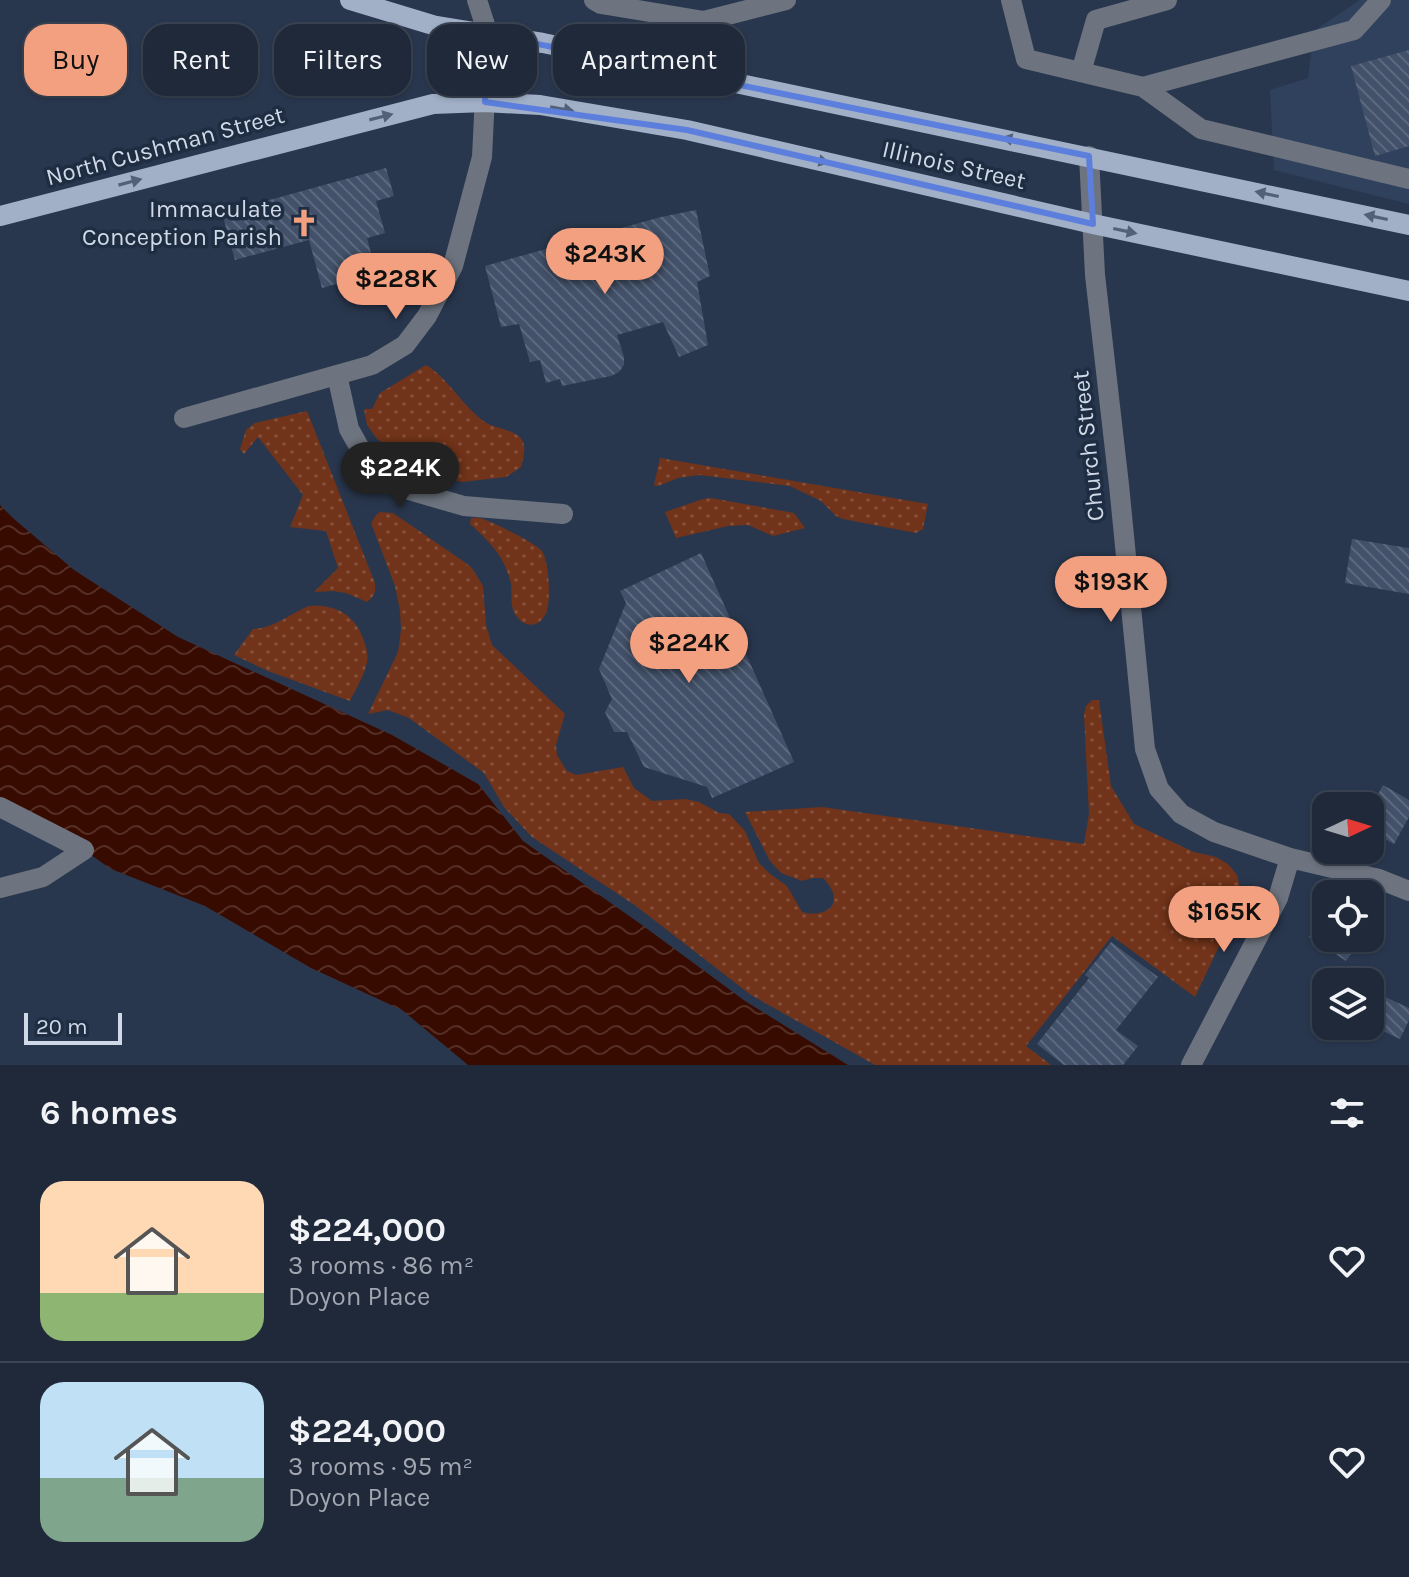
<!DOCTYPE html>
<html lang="en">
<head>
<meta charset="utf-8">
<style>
	body { margin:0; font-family:Karla,sans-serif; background:#2c3545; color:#f1f3f6; height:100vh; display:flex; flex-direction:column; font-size:30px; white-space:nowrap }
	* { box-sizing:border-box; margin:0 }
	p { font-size:26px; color:#a1a6af }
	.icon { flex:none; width:44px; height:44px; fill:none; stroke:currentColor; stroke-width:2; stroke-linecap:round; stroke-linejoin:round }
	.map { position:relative; height:1065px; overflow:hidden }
	.sheet { display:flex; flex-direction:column; background:#1f293a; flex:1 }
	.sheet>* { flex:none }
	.guide { position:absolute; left:24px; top:24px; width:800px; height:72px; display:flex; gap:16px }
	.needle { width:52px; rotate:86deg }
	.tools { position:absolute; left:1312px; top:792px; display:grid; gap:16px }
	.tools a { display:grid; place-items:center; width:72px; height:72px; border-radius:16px; background:#1f293a; box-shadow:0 2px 6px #0004,0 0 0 2px #3c4554; font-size:40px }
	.scale { position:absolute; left:24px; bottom:20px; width:98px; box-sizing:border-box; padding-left:8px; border:4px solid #d0d9e7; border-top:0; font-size:22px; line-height:28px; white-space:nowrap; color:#d0d9e7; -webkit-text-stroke:6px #1f2d43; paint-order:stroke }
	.price { position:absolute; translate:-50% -68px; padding:0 18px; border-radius:28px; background:#f2a07f; color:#111; font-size:26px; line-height:52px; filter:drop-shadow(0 2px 4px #0008) }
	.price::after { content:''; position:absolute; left:50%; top:48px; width:24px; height:18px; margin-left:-12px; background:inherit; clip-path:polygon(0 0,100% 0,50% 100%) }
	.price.on { background:#222; color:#fff }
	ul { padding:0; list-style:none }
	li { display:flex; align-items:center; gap:24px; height:200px; padding:0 40px }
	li+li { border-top:2px solid #3c4554 }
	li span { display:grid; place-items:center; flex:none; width:224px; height:160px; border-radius:24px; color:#555 }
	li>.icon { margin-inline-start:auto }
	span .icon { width:96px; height:96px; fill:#fffc; stroke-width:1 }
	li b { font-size:34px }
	h2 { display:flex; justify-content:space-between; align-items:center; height:96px; padding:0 40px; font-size:34px }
	.tag { padding:0 28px; border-radius:24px; background:#1f293a; box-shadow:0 2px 6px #0004,0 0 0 2px #3c4554; font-size:28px; line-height:72px }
	.tag.on { background:#f2a07f; color:#111 }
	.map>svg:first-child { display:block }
	.built { fill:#2f415d }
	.grass { fill:url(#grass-dots) }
	.water { fill:url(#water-waves) }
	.building { fill:url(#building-back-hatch) }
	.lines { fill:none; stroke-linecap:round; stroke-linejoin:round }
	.minor { stroke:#6d747f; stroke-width:20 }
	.major { stroke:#a1b0c7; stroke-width:20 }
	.oneway { fill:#536178 }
	.marked { fill:none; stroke:#5c7fdd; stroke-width:6; stroke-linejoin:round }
	.labels { text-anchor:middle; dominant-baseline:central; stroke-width:7; stroke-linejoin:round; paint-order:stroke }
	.street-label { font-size:24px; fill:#d0d9e7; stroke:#1f2d43 }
	.poi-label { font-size:24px; fill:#d0d9e7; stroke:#1f2d43; text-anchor:end }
</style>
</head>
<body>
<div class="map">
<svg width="1409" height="1065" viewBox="0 0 1409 1065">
	<defs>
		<pattern id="grass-dots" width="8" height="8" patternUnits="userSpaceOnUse" patternTransform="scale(2)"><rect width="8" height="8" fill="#713319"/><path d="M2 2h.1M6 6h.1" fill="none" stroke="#84503a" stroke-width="1.8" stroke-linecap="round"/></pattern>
		<pattern id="water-waves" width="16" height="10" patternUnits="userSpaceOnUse" patternTransform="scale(2)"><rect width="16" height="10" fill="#380b00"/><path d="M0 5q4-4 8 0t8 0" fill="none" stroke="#542e25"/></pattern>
		<pattern id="building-back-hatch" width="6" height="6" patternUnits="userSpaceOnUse" patternTransform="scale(2)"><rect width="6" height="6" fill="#425169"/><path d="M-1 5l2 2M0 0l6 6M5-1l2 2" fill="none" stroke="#5c697e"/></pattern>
	</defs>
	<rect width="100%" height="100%" fill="#29374e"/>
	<path class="built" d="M1360,0H1409V204L1274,170L1270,90L1308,78L1314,31Z"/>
	<g class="grass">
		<path d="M426,365C449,379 462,406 485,422C495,429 517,429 523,442C526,450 523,459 521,467L506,477L462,482L454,480L422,467L388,447L377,439L367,425L364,409H372L380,393Z"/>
		<path d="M307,411L375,583C376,593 374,596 367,602L346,593L333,591L314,592L338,568L326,531L290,527L303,495L258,437L244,454L240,449L246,430L255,423Z"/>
		<path d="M660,458L928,504L923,529L916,533L843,519L836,516L821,501L790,486L699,475L678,478L658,486L654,485Z"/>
		<path d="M711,498L794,513L805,528L773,536L748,525L728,526L676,538L665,512L703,499Z"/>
		<path d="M380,512L393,513L463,561L472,568L483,586L486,625L492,645L565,714L556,745L557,755L567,771L576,775L623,767L634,788L652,801L685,799L699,802L719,813L729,814L745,831L759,863L769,873L787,886L802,912C830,919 846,901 823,878H812L802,881L781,873L770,861L745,812L822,807L1084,844L1089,814L1084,714L1086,706L1092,700H1099L1111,786L1134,824L1194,852L1216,857L1228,864L1237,875L1240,887L1238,906L1195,997L1112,936L1026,1046L1051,1065H875L751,995L636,906L532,837L504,807L484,773L409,718L388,710L368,714L398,652L401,630L400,611L395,586L371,523L376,515Z"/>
		<path d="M471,518C477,518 478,517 483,519C493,522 537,544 542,551C549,562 550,593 548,606C545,626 526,632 515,614C510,606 512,593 511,584C506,558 489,541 470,524Z"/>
		<path d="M309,606C335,604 355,614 364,641C367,649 369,657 366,666C363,678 355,690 350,701L268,671L234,655L253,629C275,628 289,614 309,606Z"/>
	</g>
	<path class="water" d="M0,505L14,519L74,570L178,637L392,735L478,784L523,841L642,925L745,1001L848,1065H468L402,1010L311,968L205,906L111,869L84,850L0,807Z"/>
	<g class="building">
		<path d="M1409,50V146L1375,156L1351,66Z"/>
		<path d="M386,168L394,196L376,201L385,233L367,238L376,273L322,288L309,240L235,260L222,213Z"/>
		<path d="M696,210L710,276L697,282L708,345L679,357L663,322L617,335L624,357V365L619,372L611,376L562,386L560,379L546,383L540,360L530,362L519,324L501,327L485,266L661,217Z"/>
		<path d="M1352,539L1409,548V594L1345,583Z"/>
		<path d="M701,553L794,762L712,798L707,787L644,767L627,732H614L605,712L612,699L599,669L626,603L620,591Z"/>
		<path d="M1383,785L1409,800V817L1394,844L1370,831V809Z"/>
		<path d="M1326,910V938H1362L1346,961L1309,937Z"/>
		<path d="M1111,942L1158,977L1116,1030L1138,1046L1123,1065H1064L1037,1044L1089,978L1085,975Z"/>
		<path d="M1370,990L1409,1008V1020L1400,1039L1370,1025Z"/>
	</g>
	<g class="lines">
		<g class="minor">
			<path d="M594,0L601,4L704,21L786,0"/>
			<path d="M1011,0L1026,59L1143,87L1201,129L1409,179"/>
			<path d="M1081,72L1096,20L1167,0"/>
			<path d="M693,74L704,21"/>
			<path d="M1143,87L1354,30L1381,0"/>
			<path d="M1089,156L1095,275L1119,485L1145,749L1159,789L1181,814L1214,832L1290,858L1379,879L1409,891"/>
			<path d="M337,375L349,429L366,459L402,488L464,506L563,514"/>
			<path d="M184,418L372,365L405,345L427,316L453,266L482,157L488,34L477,0"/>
			<path d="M0,807L84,850L43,877L0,888"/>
			<path d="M1191,1065L1278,898L1290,858"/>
		</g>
		<g class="major">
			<path d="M350,0L436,26L543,43L693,74L1409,225"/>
			<path d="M0,216L433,104L485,102L540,105L687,130L1093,224L1409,291"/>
		</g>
	</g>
	<defs><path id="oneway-solid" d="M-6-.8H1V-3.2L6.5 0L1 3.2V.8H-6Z" transform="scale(2)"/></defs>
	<g class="oneway">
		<use href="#oneway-solid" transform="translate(562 109) rotate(10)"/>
		<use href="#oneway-solid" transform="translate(381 117) rotate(-14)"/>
		<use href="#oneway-solid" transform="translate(1014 140) rotate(-168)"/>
		<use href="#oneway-solid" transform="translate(817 160) rotate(13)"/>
		<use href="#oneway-solid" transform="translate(130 182) rotate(-15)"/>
		<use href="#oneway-solid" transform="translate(1267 194) rotate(-168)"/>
		<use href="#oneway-solid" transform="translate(1376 217) rotate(-168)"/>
		<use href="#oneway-solid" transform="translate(1125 231) rotate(12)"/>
	</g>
	<path class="marked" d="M488,34L1089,156L1093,224L687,130L485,102Z"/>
	<defs>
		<symbol id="church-bare" viewBox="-9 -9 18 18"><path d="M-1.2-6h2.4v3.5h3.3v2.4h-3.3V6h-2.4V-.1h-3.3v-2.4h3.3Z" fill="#f2a07f" stroke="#1f2d43" stroke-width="2.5" paint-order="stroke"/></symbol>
	</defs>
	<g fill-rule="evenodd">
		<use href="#church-bare" x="284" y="203" width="40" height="40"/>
	</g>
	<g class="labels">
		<g class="street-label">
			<text transform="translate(165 146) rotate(-15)">North Cushman Street</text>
			<text transform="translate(954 165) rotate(13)">Illinois Street</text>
			<text transform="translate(1088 446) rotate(-96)">Church Street</text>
		</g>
		<g class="poi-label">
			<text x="282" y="209">Immaculate<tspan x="282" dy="28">Conception Parish</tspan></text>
		</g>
	</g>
</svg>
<div class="tools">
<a><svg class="needle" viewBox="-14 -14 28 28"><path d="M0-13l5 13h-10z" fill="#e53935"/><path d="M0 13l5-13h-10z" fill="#a1a6af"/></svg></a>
<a><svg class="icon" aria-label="locate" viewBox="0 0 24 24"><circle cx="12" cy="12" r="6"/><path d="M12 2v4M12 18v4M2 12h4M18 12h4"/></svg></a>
<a><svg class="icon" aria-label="layers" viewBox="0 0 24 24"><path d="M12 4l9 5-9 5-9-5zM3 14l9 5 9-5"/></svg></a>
</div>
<div class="scale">20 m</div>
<b class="price" style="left:605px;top:296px">$243K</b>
<b class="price" style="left:396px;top:321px">$228K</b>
<b class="price on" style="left:400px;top:510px">$224K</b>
<b class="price" style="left:1111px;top:624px">$193K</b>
<b class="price" style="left:689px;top:685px">$224K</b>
<b class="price" style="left:1224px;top:954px">$165K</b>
<div class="guide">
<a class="tag on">Buy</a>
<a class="tag">Rent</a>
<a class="tag">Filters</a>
<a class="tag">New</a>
<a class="tag">Apartment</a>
</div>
</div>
<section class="sheet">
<h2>6 homes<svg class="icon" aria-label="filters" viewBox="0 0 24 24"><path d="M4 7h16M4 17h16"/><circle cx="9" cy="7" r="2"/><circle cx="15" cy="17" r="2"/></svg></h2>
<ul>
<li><span style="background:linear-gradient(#ffd9b3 70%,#8fb573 0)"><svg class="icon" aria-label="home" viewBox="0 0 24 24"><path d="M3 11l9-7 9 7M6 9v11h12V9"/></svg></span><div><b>$224,000</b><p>3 rooms · 86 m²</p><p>Doyon Place</p></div><svg class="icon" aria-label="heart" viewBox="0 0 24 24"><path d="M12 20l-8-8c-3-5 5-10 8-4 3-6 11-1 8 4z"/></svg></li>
<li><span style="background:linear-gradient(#bfe0f5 60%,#7fa58c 0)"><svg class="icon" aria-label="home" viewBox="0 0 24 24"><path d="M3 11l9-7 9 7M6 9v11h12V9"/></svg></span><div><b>$224,000</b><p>3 rooms · 95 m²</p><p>Doyon Place</p></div><svg class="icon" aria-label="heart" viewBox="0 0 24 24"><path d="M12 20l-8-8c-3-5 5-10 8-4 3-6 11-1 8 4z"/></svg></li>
</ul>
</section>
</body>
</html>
